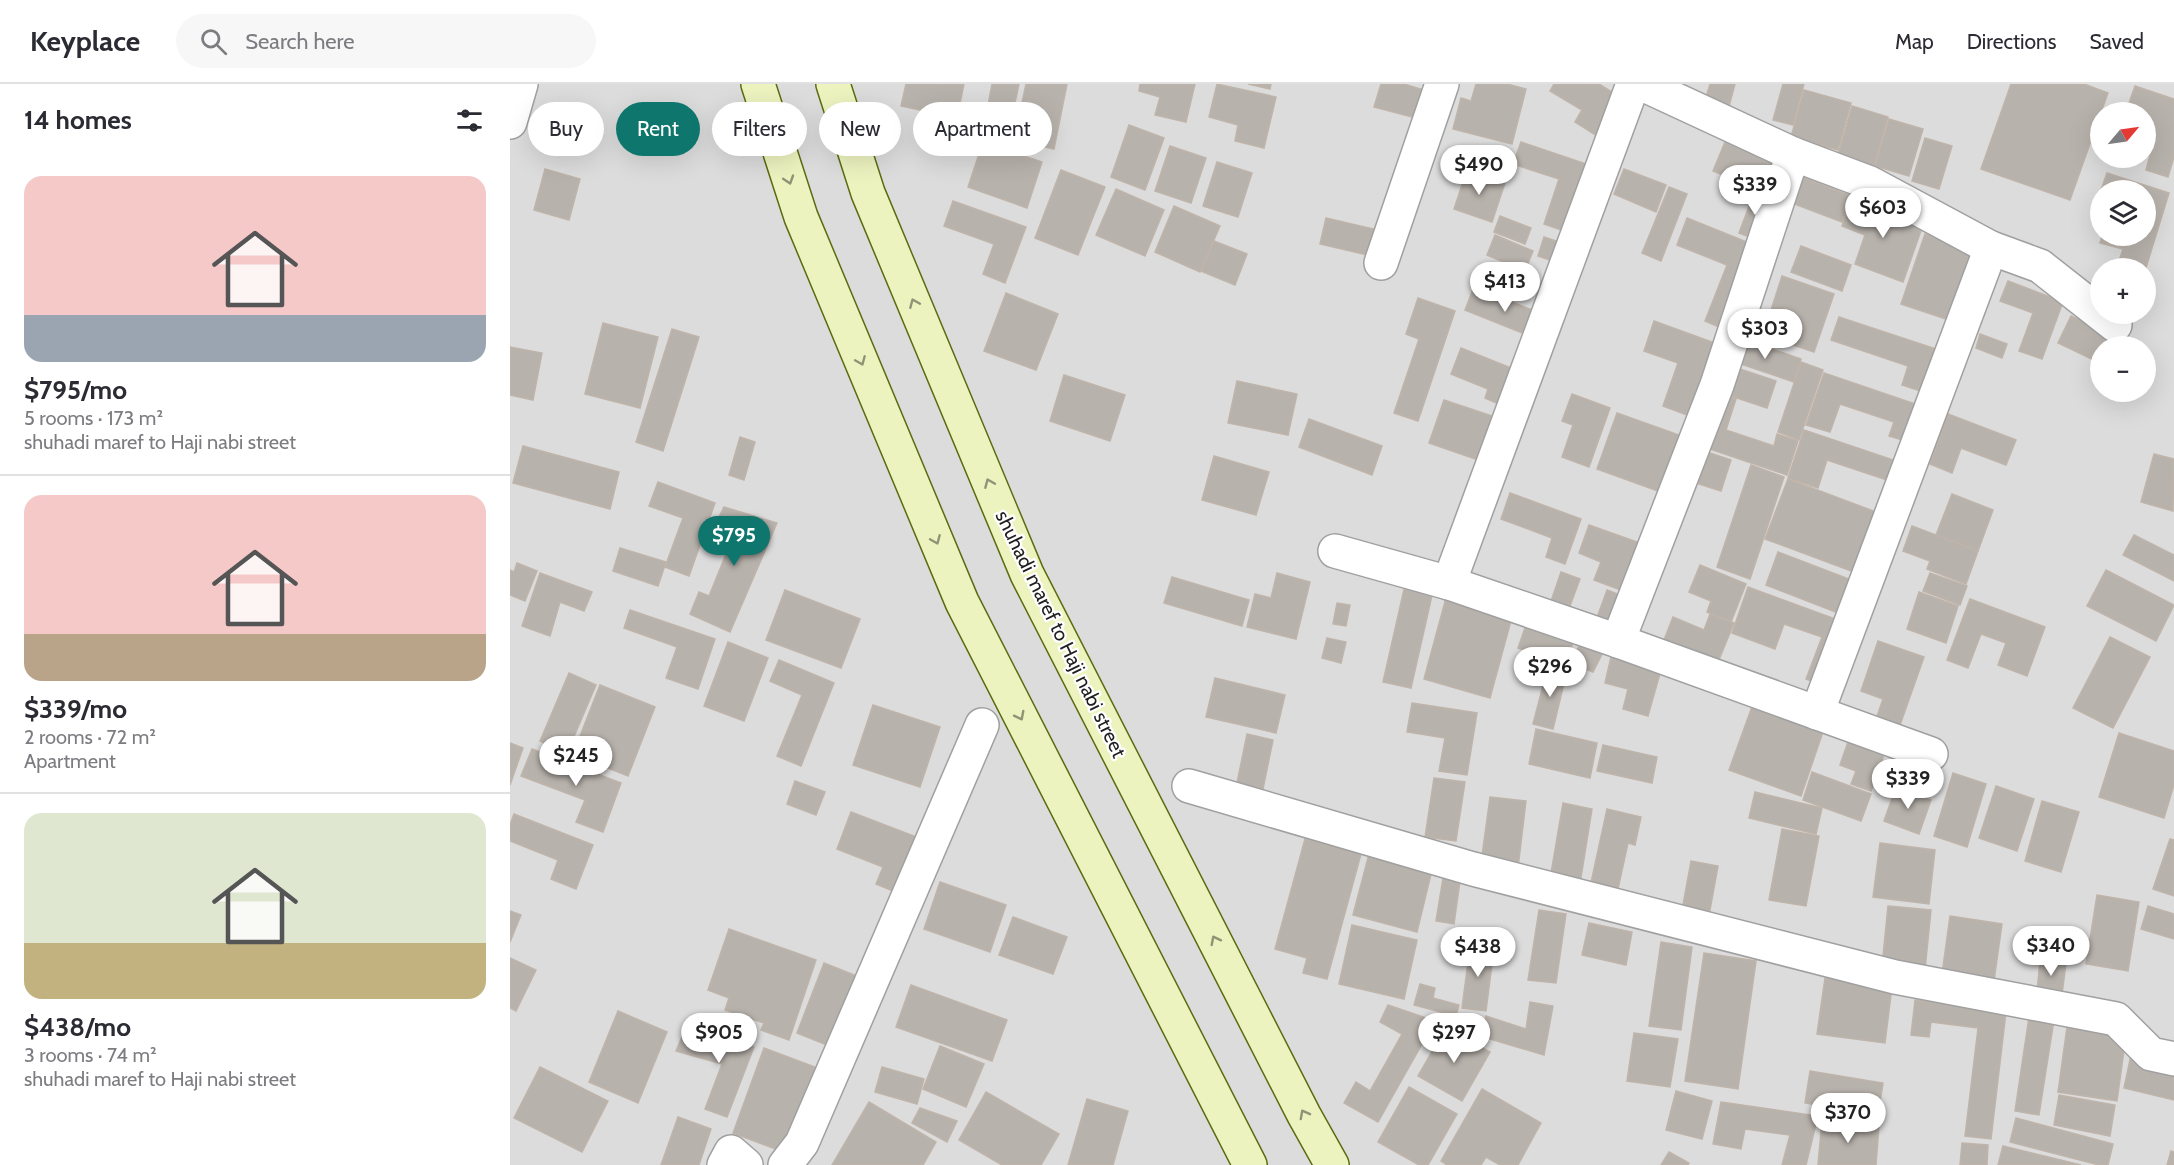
<!DOCTYPE html>
<html lang="en">
<head>
<meta charset="utf-8">
<style>
	body { margin:0; font-family:Cabin,sans-serif; background:#f7f7f7; color:#2b2b33; height:100vh; display:flex; flex-direction:column; font-size:22px; white-space:nowrap }
	* { box-sizing:border-box; margin:0 }
	p { font-size:20px; color:#7c7c81 }
	.icon { flex:none; width:33px; height:33px; fill:none; stroke:currentColor; stroke-width:2; stroke-linecap:round; stroke-linejoin:round }
	.map { position:relative; flex:1; overflow:hidden }
	.sheet { display:flex; flex-direction:column; background:#fff; width:510px }
	.sheet>* { flex:none }
	.hud { position:absolute; left:18px; top:18px; width:570px; height:54px; display:flex; gap:12px }
	.needle { width:39px; rotate:61deg }
	.buttons { position:absolute; left:1580px; top:18px; display:grid; gap:12px }
	.buttons a { display:grid; place-items:center; width:66px; height:66px; border-radius:50%; background:#fff; box-shadow:0 6px 24px #0002; font-size:30px }
	.price { position:absolute; translate:-50% -51px; padding:0 14px; border-radius:21px; background:#fff; color:#222; font-size:20px; line-height:39px; filter:drop-shadow(0 2px 3px #0008) }
	.price::after { content:''; position:absolute; left:50%; top:36px; width:18px; height:14px; margin-left:-9px; background:inherit; clip-path:polygon(0 0,100% 0,50% 100%) }
	.price.selected { background:#0f766e; color:#fff }
	ul { padding:0; list-style:none }
	li { display:grid; align-content:center; gap:12px; height:318px; padding:0 24px }
	li+li { border-top:2px solid #e1e1e2 }
	li span { display:grid; place-items:center; height:186px; border-radius:18px; color:#555 }
	li>.icon { margin-inline-start:auto }
	span .icon { width:108px; height:108px; fill:#fffc; stroke-width:1 }
	li b { font-size:26px }
	h2 { display:flex; justify-content:space-between; align-items:center; height:72px; padding:0 24px; font-size:26px }
	.tag { padding:0 21px; border-radius:27px; background:#fff; box-shadow:0 6px 24px #0002; font-size:21px; line-height:54px }
	.tag.selected { background:#0f766e; color:#fff }
	header { display:flex; align-items:center; gap:36px; box-sizing:border-box; height:84px; padding:0 30px; background:#fff; border-bottom:2px solid #e1e1e2 }
	header strong { font-size:28px }
	nav { display:flex; gap:33px; margin-inline-start:auto; font-size:21px }
	.search { width:420px; height:54px; background:#f7f7f7; display:flex; align-items:center; gap:15px; box-sizing:border-box; padding:0 21px; border-radius:33px; color:#7c7c81; font-size:22px }
	main { display:flex; flex:1; min-height:0 }
	.map>svg:first-child { display:block }
	.residential { fill:#dddcdc; fill-rule:evenodd }
	.building { fill:#b8b2ac; stroke:#bfb4aa; stroke-width:1.5 }
	.lines { fill:none; stroke-linecap:round; stroke-linejoin:round }
	.street-casing { stroke:#a0a0a0; stroke-width:36 }
	.secondary-casing { stroke:#5b6b10; stroke-width:36 }
	.street { stroke:#fff; stroke-width:33 }
	.secondary { stroke:#edf3bf; stroke-width:33 }
	.oneway { stroke:#909477 }
	.labels { text-anchor:middle; dominant-baseline:central; stroke-width:4.5; stroke-linejoin:round; paint-order:stroke }
	.street-label { font-size:20px; fill:#1f1f1f; stroke:#fff }
</style>
</head>
<body>
<header>
<strong>Keyplace</strong>
<div class="search"><svg class="icon" aria-label="search" viewBox="0 0 24 24"><circle cx="10" cy="10" r="6"/><path d="M15 15l6 6"/></svg>Search here</div>
<nav><a>Map</a><a>Directions</a><a>Saved</a></nav>
</header>
<main>
<section class="sheet">
<h2>14 homes<svg class="icon" aria-label="filters" viewBox="0 0 24 24"><path d="M4 7h16M4 17h16"/><circle cx="9" cy="7" r="2"/><circle cx="15" cy="17" r="2"/></svg></h2>
<ul>
<li><span style="background:linear-gradient(#f6c9c9 75%,#9aa5b1 0)"><svg class="icon" aria-label="home" viewBox="0 0 24 24"><path d="M3 11l9-7 9 7M6 9v11h12V9"/></svg></span><div><b>$795/mo</b><p>5 rooms · 173 m²</p><p>shuhadi maref to Haji nabi street</p></div></li>
<li><span style="background:linear-gradient(#f6c9c9 75%,#b9a48a 0)"><svg class="icon" aria-label="home" viewBox="0 0 24 24"><path d="M3 11l9-7 9 7M6 9v11h12V9"/></svg></span><div><b>$339/mo</b><p>2 rooms · 72 m²</p><p>Apartment</p></div></li>
<li><span style="background:linear-gradient(#dfe7d0 70%,#c2b280 0)"><svg class="icon" aria-label="home" viewBox="0 0 24 24"><path d="M3 11l9-7 9 7M6 9v11h12V9"/></svg></span><div><b>$438/mo</b><p>3 rooms · 74 m²</p><p>shuhadi maref to Haji nabi street</p></div></li>
</ul>
</section>
<div class="map">
<svg width="1664" height="1081" viewBox="0 0 1664 1081">
	<rect width="100%" height="100%" fill="#eeece6"/>
	<path class="residential" d="M0,0H1664V1081H0ZM1590,28H1635V74H1590ZM1590,106H1635V152H1590ZM1590,184H1635V230H1590ZM1590,262H1635V308H1590Z"/>
	<g class="building">
		<path d="M396,0H454L447,34L391,22Z"/>
		<path d="M482,0H509L502,33L477,27Z"/>
		<path d="M516,0H557L544,65L504,56Z"/>
		<path d="M630,0H685L676,38L645,31L650,13L629,7Z"/>
		<path d="M707,0L766,13L754,64L725,57L728,41L699,33Z"/>
		<path d="M738,0H761L760,5Z"/>
		<path d="M871,0H894L917,7L910,35L864,23Z"/>
		<path d="M966,0H997L1016,5L1002,60L943,45L951,14L961,17Z"/>
		<path d="M1044,0H1089L1110,13L1087,52L1065,38L1072,26L1040,7Z"/>
		<path d="M1200,0H1225L1218,26L1194,20Z"/>
		<path d="M1273,0H1294L1283,41L1263,36Z"/>
		<path d="M1501,0H1574L1598,9L1560,116L1471,85Z"/>
		<path d="M1625,2L1664,15V73L1658,93L1636,86L1641,67L1635,65V28H1616Z"/>
		<path d="M1294,6L1341,19L1328,66L1281,53Z"/>
		<path d="M1342,22L1378,33L1364,82L1328,71Z"/>
		<path d="M1379,35L1413,45L1399,92L1365,82Z"/>
		<path d="M619,41L654,54L635,106L601,93Z"/>
		<path d="M1415,54L1442,62L1429,105L1402,97Z"/>
		<path d="M473,58L532,78L517,124L458,103Z"/>
		<path d="M1011,58L1082,82L1060,149L1034,140L1049,95L1003,80Z"/>
		<path d="M1215,58L1271,81L1260,110L1203,87Z"/>
		<path d="M660,62L696,74L681,119L645,107Z"/>
		<path d="M707,78L742,89L728,133L693,122Z"/>
		<path d="M35,85L70,95L59,136L24,126Z"/>
		<path d="M1114,85L1156,101L1146,128L1104,110Z"/>
		<path d="M551,86L595,103L568,171L525,154Z"/>
		<path d="M957,86L995,99L982,138L944,125Z"/>
		<path d="M1597,89L1659,109L1635,187V184H1622L1608,180L1613,165L1590,159L1592,152H1635V106H1591Z"/>
		<path d="M1292,93L1341,112L1332,138L1282,119Z"/>
		<path d="M1159,103L1177,110L1151,177L1132,169Z"/>
		<path d="M606,105L654,126L635,172L586,151Z"/>
		<path d="M1244,109L1261,115L1245,155L1229,149Z"/>
		<path d="M1342,114L1413,141L1393,198L1345,180L1355,151L1332,142Z"/>
		<path d="M443,117L516,143L495,199L473,190L484,160L434,142Z"/>
		<path d="M664,122L710,142L690,188L645,168Z"/>
		<path d="M990,132L1021,144L1015,160L984,148Z"/>
		<path d="M816,134L872,147L866,173L810,160Z"/>
		<path d="M1177,134L1249,163L1216,246L1195,237L1217,181L1167,161Z"/>
		<path d="M1415,150L1466,167L1442,237L1391,220Z"/>
		<path d="M985,151L1023,167L1015,187L977,171Z"/>
		<path d="M1034,153L1058,161L1051,180L1028,172Z"/>
		<path d="M704,157L737,170L725,201L691,187Z"/>
		<path d="M1291,162L1341,181L1332,207L1281,188Z"/>
		<path d="M1272,192L1324,210L1304,268L1253,251Z"/>
		<path d="M1498,197L1553,218L1532,275L1509,267L1523,229L1490,217Z"/>
		<path d="M964,203L1035,231L1025,254L955,226Z"/>
		<path d="M496,209L548,230L526,286L474,267Z"/>
		<path d="M908,214L945,227L908,337L884,329L909,255L896,250Z"/>
		<path d="M1561,232L1625,262H1590V279L1548,259Z"/>
		<path d="M1329,233L1432,267L1417,309L1392,301L1398,282L1321,256Z"/>
		<path d="M1144,237L1210,261L1185,334L1153,322L1168,279L1134,267Z"/>
		<path d="M93,239L148,253L130,324L75,310Z"/>
		<path d="M162,245L189,253L153,367L126,358Z"/>
		<path d="M1470,250L1497,260L1492,274L1466,264Z"/>
		<path d="M1227,253L1291,275L1284,298L1219,276Z"/>
		<path d="M0,263L32,269L23,316L0,311Z"/>
		<path d="M951,264L1011,288L998,324L975,314L978,305L941,290Z"/>
		<path d="M1291,278L1313,286L1289,356L1268,348Z"/>
		<path d="M1218,281L1266,297L1257,324L1209,308Z"/>
		<path d="M1314,289L1414,323L1402,359L1379,352L1384,338L1330,320L1320,348L1296,341Z"/>
		<path d="M554,291L615,311L600,357L540,337Z"/>
		<path d="M727,297L787,310L778,351L718,339Z"/>
		<path d="M1208,309L1226,315L1216,346L1264,362L1267,350L1288,357L1277,391L1191,362Z"/>
		<path d="M1062,310L1100,324L1079,383L1052,373L1063,341L1052,337Z"/>
		<path d="M934,316L991,335L977,379L919,359Z"/>
		<path d="M1107,329L1180,355L1159,411L1087,385Z"/>
		<path d="M1438,330L1506,356L1496,381L1451,364L1442,389L1420,380Z"/>
		<path d="M799,335L872,362L862,391L789,363Z"/>
		<path d="M1294,346L1389,378L1383,398L1317,376L1308,404L1278,394Z"/>
		<path d="M230,353L245,358L234,396L219,391Z"/>
		<path d="M13,362L109,388L100,425L3,399Z"/>
		<path d="M1194,367L1221,376L1211,407L1183,398Z"/>
		<path d="M1644,370L1664,375L1663,427L1631,418Z"/>
		<path d="M704,372L759,388L746,431L692,416Z"/>
		<path d="M1241,381L1274,393L1240,495L1207,483Z"/>
		<path d="M1278,395L1374,431L1352,491L1255,455Z"/>
		<path d="M148,398L205,419L179,492L155,483L173,434L139,422Z"/>
		<path d="M1000,409L1071,435L1055,480L1036,473L1042,454L991,435Z"/>
		<path d="M1442,410L1483,426L1468,467L1426,451Z"/>
		<path d="M214,423L267,439L220,548L180,530L189,508L199,512L221,458L201,449Z"/>
		<path d="M1079,441L1141,463L1124,511L1084,496L1091,478L1069,469Z"/>
		<path d="M1402,442L1468,467L1456,500L1417,485L1420,477L1393,467Z"/>
		<path d="M1624,451L1664,471V497L1613,471Z"/>
		<path d="M110,464L156,478L148,502L103,487Z"/>
		<path d="M1268,468L1349,499L1336,532L1256,501Z"/>
		<path d="M7,479L27,487L15,517L0,511V486L4,488Z"/>
		<path d="M1190,481L1236,500L1221,538L1197,528L1201,517L1179,508Z"/>
		<path d="M1596,486L1664,521L1646,557L1577,522Z"/>
		<path d="M1051,488L1070,495L1057,530L1039,523Z"/>
		<path d="M30,489L82,508L74,527L50,518L40,552L12,542Z"/>
		<path d="M767,489L800,498L786,555L737,543L745,510L761,514Z"/>
		<path d="M1420,489L1457,502L1450,521L1413,507Z"/>
		<path d="M662,493L739,516L732,542L654,519Z"/>
		<path d="M895,501L923,507L901,604L873,598Z"/>
		<path d="M1238,503L1336,539L1313,601L1296,595L1312,553L1274,540L1265,565L1222,549Z"/>
		<path d="M275,506L350,535L331,584L256,556Z"/>
		<path d="M1097,506L1120,515L1108,547L1085,539Z"/>
		<path d="M1409,508L1448,522L1436,559L1397,545Z"/>
		<path d="M936,514L1002,533L980,614L914,595Z"/>
		<path d="M1460,515L1535,543L1517,592L1488,581L1496,559L1471,550L1458,584L1437,576Z"/>
		<path d="M827,519L840,521L836,542L823,540Z"/>
		<path d="M120,526L205,555L188,605L156,594L167,563L114,544Z"/>
		<path d="M1200,530L1224,539L1206,583L1152,561L1163,533L1194,546Z"/>
		<path d="M1017,538L1064,555L1056,581L1008,564Z"/>
		<path d="M1600,553L1640,573L1603,644L1563,624Z"/>
		<path d="M817,554L836,558L831,579L812,574Z"/>
		<path d="M1072,556L1094,566L1083,588L1061,579Z"/>
		<path d="M1368,557L1414,573L1389,644L1366,635L1373,615L1351,607Z"/>
		<path d="M218,558L258,574L234,637L194,622Z"/>
		<path d="M1101,573L1151,586L1138,632L1113,625L1118,605L1095,599Z"/>
		<path d="M269,576L324,599L291,682L267,672L292,611L260,597Z"/>
		<path d="M1038,582L1057,587L1043,645L1023,640Z"/>
		<path d="M59,589L86,601L57,669L30,657Z"/>
		<path d="M705,594L775,611L766,649L696,633Z"/>
		<path d="M90,601L145,623L118,692L63,670Z"/>
		<path d="M902,619L967,629L957,691L929,687L935,654L897,648Z"/>
		<path d="M1243,620L1314,645L1291,712L1219,686Z"/>
		<path d="M363,621L430,643L410,703L343,681Z"/>
		<path d="M1026,645L1087,659L1080,694L1019,680Z"/>
		<path d="M1609,649L1664,667V701L1654,734L1589,713Z"/>
		<path d="M737,650L763,656L753,705L727,699Z"/>
		<path d="M1339,655L1375,668L1361,707L1341,700L1346,687L1330,681Z"/>
		<path d="M0,659L13,664L0,701Z"/>
		<path d="M1093,661L1147,673L1142,699L1087,687Z"/>
		<path d="M22,665L111,699L93,748L66,738L75,716L11,692Z"/>
		<path d="M1302,688L1361,710L1351,737L1293,716Z"/>
		<path d="M1443,689L1476,700L1457,763L1424,752Z"/>
		<path d="M924,694L955,698L946,757L915,753Z"/>
		<path d="M285,697L315,708L306,731L277,720Z"/>
		<path d="M1486,702L1524,715L1507,767L1469,754Z"/>
		<path d="M1386,703L1421,716L1409,750L1374,737Z"/>
		<path d="M1245,708L1312,724L1306,750L1239,734Z"/>
		<path d="M980,713L1016,717L1008,784L971,779Z"/>
		<path d="M1532,717L1569,728L1551,788L1515,777Z"/>
		<path d="M1053,719L1082,725L1069,806L1039,801Z"/>
		<path d="M1097,725L1131,733L1125,761L1118,759L1106,814L1079,808Z"/>
		<path d="M341,728L414,756L393,811L366,800L373,783L327,765Z"/>
		<path d="M4,730L83,761L66,805L41,795L48,776L0,757V741Z"/>
		<path d="M1272,745L1309,752L1296,822L1259,816Z"/>
		<path d="M795,755L851,770L817,895L793,889L797,874L765,865Z"/>
		<path d="M1660,755L1664,756V812L1643,805Z"/>
		<path d="M1370,759L1425,766L1419,820L1363,813Z"/>
		<path d="M859,770L922,786L907,848L843,831Z"/>
		<path d="M1181,777L1208,782L1198,837L1171,832Z"/>
		<path d="M933,794L950,797L944,840L926,837Z"/>
		<path d="M430,798L496,821L480,868L414,845Z"/>
		<path d="M1587,811L1629,818L1618,887L1576,880Z"/>
		<path d="M1378,822L1421,826L1415,886L1372,882Z"/>
		<path d="M1638,822L1664,830V855L1631,845Z"/>
		<path d="M1029,826L1056,830L1046,899L1018,896Z"/>
		<path d="M0,827L11,831L0,858Z"/>
		<path d="M1440,832L1492,840L1484,897L1432,890Z"/>
		<path d="M503,833L557,853L543,890L489,871Z"/>
		<path d="M1079,839L1122,848L1116,881L1072,871Z"/>
		<path d="M842,841L907,856L894,915L829,900Z"/>
		<path d="M219,845L306,876L279,956L251,946L254,939L215,926L219,914L198,906Z"/>
		<path d="M1151,858L1182,863L1171,946L1139,942Z"/>
		<path d="M960,862L984,865L976,927L952,924Z"/>
		<path d="M1194,869L1246,877L1228,1005L1175,997Z"/>
		<path d="M0,874L26,886L6,927L0,924Z"/>
		<path d="M1530,877L1556,880L1552,910L1527,907Z"/>
		<path d="M314,879L354,895L327,965L287,949Z"/>
		<path d="M1315,894L1382,903L1375,959L1307,950Z"/>
		<path d="M910,900L925,904L923,914L949,921L946,932L904,921Z"/>
		<path d="M401,901L497,936L482,977L386,943Z"/>
		<path d="M1405,916L1496,928L1481,1055L1455,1052L1468,944L1421,938L1419,953L1401,951Z"/>
		<path d="M1020,918L1043,922L1034,971L970,952L976,932L1016,945Z"/>
		<path d="M878,921L925,937L868,1038L834,1019L846,998L860,1007L892,950L870,938Z"/>
		<path d="M108,927L157,948L128,1019L79,998Z"/>
		<path d="M1519,933L1544,936L1529,1031L1505,1027Z"/>
		<path d="M177,941L244,963L217,1033L195,1025L212,980L166,967Z"/>
		<path d="M936,943L980,968L952,1017L908,992Z"/>
		<path d="M1557,943L1616,952L1607,1017L1548,1008Z"/>
		<path d="M1124,949L1168,955L1160,1003L1117,997Z"/>
		<path d="M430,962L474,980L456,1023L413,1005Z"/>
		<path d="M254,964L310,985L279,1070L223,1049Z"/>
		<path d="M1621,971L1664,981V1016L1614,1004Z"/>
		<path d="M30,983L98,1017L72,1068L4,1034Z"/>
		<path d="M372,983L414,995L407,1020L365,1008Z"/>
		<path d="M1300,987L1373,999L1368,1031L1295,1019Z"/>
		<path d="M899,1003L947,1030L918,1081H909L868,1058Z"/>
		<path d="M972,1005L1031,1039L1008,1081H990L976,1073L971,1081H937L931,1077Z"/>
		<path d="M1166,1007L1202,1017L1192,1055L1156,1046Z"/>
		<path d="M476,1008L549,1050L531,1081H492L449,1056Z"/>
		<path d="M1549,1011L1605,1021L1600,1052L1544,1041Z"/>
		<path d="M577,1015L618,1027L603,1081H558Z"/>
		<path d="M359,1018L426,1058L413,1081H322Z"/>
		<path d="M1211,1018L1308,1032L1296,1081H1272L1280,1051L1235,1045L1231,1065L1203,1060Z"/>
		<path d="M410,1024L447,1037L437,1058L402,1039Z"/>
		<path d="M168,1033L201,1045L189,1081H151Z"/>
		<path d="M1506,1034L1603,1060L1598,1081H1589L1500,1058Z"/>
		<path d="M1312,1036L1369,1042L1366,1081H1308Z"/>
		<path d="M1452,1059L1478,1061L1477,1081H1450Z"/>
		<path d="M1493,1062L1571,1081H1488Z"/>
		<path d="M1661,1067L1664,1068V1081H1657Z"/>
		<path d="M1159,1068L1179,1079L1178,1081H1151Z"/>
	</g>
	<g class="lines">
		<defs>
			<g id="street">
				<path d="M1132,0L1283,70L1360,99L1481,164L1530,182L1605,241"/>
				<path d="M0,38L11,0"/>
				<path d="M871,179L932,0"/>
				<path d="M825,467L939,499L1108,557L1421,670"/>
				<path d="M939,499L1123,0"/>
				<path d="M1108,557L1207,301L1283,70"/>
				<path d="M1307,629L1481,164"/>
				<path d="M679,702L963,785L1385,893L1606,935L1641,970L1664,975"/>
				<path d="M214,1081L221,1068L236,1081"/>
				<path d="M275,1081L292,1059L472,641"/>
			</g>
			<g id="secondary">
				<path d="M248,0L291,133L452,518L740,1081"/>
				<path d="M323,0L358,109L517,490L794,1031L822,1081"/>
			</g>
		</defs>
		<use href="#street" class="street-casing"/>
		<use href="#secondary" class="secondary-casing"/>
		<use href="#street" class="street"/>
		<use href="#secondary" class="secondary"/>
	</g>
	<defs><path id="oneway-chevron" d="M-2-3.5L2.5 0L-2 3.5" fill="none" stroke-width="1.6" stroke-linecap="round" stroke-linejoin="round" transform="scale(1.5)"/></defs>
	<g class="oneway">
		<use href="#oneway-chevron" transform="translate(279 96) rotate(72)"/>
		<use href="#oneway-chevron" transform="translate(404 219) rotate(-113)"/>
		<use href="#oneway-chevron" transform="translate(351 277) rotate(67)"/>
		<use href="#oneway-chevron" transform="translate(479 399) rotate(-113)"/>
		<use href="#oneway-chevron" transform="translate(426 456) rotate(67)"/>
		<use href="#oneway-chevron" transform="translate(510 632) rotate(63)"/>
		<use href="#oneway-chevron" transform="translate(705 856) rotate(-117)"/>
		<use href="#oneway-chevron" transform="translate(794 1030) rotate(-118)"/>
	</g>
	<g class="labels">
		<g class="street-label">
			<text transform="translate(551 550) rotate(64)">shuhadi maref to Haji nabi street</text>
		</g>
	</g>
</svg>
<div class="buttons">
<a><svg class="needle" viewBox="-14 -14 28 28"><path d="M0-13l5 13h-10z" fill="#e53935"/><path d="M0 13l5-13h-10z" fill="#7c7c81"/></svg></a>
<a><svg class="icon" aria-label="layers" viewBox="0 0 24 24"><path d="M12 4l9 5-9 5-9-5zM3 14l9 5 9-5"/></svg></a>
<a>+</a>
<a>−</a>
</div>
<b class="price" style="left:969px;top:112px">$490</b>
<b class="price" style="left:1245px;top:132px">$339</b>
<b class="price" style="left:1373px;top:155px">$603</b>
<b class="price" style="left:995px;top:229px">$413</b>
<b class="price" style="left:1255px;top:276px">$303</b>
<b class="price selected" style="left:224px;top:483px">$795</b>
<b class="price" style="left:1040px;top:614px">$296</b>
<b class="price" style="left:66px;top:703px">$245</b>
<b class="price" style="left:1398px;top:726px">$339</b>
<b class="price" style="left:1541px;top:893px">$340</b>
<b class="price" style="left:968px;top:894px">$438</b>
<b class="price" style="left:209px;top:980px">$905</b>
<b class="price" style="left:944px;top:980px">$297</b>
<b class="price" style="left:1338px;top:1060px">$370</b>
<div class="hud">
<a class="tag">Buy</a>
<a class="tag selected">Rent</a>
<a class="tag">Filters</a>
<a class="tag">New</a>
<a class="tag">Apartment</a>
</div>
</div>
</main>
</body>
</html>
